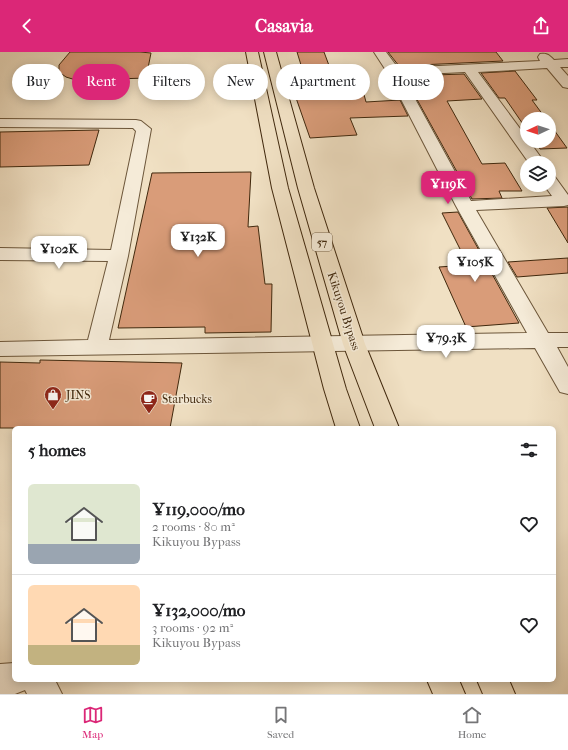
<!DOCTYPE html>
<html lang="en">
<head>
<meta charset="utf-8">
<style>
	body { margin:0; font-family:"IM FELL French Canon",serif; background:#f6f6f6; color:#202124; height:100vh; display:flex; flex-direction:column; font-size:15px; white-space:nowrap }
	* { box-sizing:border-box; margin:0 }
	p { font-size:13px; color:#757577 }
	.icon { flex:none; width:22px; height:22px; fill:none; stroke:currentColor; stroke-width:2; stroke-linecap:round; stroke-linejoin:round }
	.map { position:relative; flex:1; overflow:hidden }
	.details { position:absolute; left:12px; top:374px; width:544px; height:256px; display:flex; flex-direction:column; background:#fff; border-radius:6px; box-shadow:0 2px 10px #0003 }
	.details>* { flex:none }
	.banner { position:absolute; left:12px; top:12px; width:544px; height:36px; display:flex; gap:8px }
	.needle { width:26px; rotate:266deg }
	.tools { position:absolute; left:520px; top:60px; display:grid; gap:8px }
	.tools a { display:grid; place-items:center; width:36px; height:36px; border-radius:50%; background:#fff; box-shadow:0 2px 10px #0003; font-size:20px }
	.price { position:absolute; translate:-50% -34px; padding:0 9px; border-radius:8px; background:#fff; color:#222; font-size:13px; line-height:26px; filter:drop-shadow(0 1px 2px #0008) }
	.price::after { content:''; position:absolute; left:50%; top:24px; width:12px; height:9px; margin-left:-6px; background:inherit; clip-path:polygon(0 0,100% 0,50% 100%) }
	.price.current { background:#db2777; color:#fff }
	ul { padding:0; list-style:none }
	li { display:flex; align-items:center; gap:12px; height:100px; padding:0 16px }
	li+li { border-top:1px solid #e0e0e0 }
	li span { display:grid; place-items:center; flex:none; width:112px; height:80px; border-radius:6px; color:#555 }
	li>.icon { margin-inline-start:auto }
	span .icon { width:48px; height:48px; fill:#fffc; stroke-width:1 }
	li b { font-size:17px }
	h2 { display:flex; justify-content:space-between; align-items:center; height:48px; padding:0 16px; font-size:17px }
	.tag { padding:0 14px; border-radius:18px; background:#fff; box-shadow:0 2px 10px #0003; font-size:14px; line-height:36px }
	.tag.current { background:#db2777; color:#fff }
	header { display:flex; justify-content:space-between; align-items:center; height:52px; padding:0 16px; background:#db2777; color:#fff; font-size:18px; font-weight:800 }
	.dock { display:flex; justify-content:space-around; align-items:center; height:56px; border-top:1px solid #e0e0e0; background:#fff; font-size:11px; color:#757577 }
	.dock a { display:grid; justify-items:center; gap:2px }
	.dock .current { color:#db2777 }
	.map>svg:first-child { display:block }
	.building { fill:#d99c79; stroke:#40280d }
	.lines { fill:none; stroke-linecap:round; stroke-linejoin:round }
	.minor-casing { stroke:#6c563a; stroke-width:2 }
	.highway-casing { stroke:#40280d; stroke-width:2 }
	.minor { fill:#f5ebd8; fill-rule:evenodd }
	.highway { fill:#f0e0c3; fill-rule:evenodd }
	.labels { text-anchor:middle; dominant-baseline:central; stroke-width:3; stroke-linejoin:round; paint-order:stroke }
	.shield { fill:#f5ebd8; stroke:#76624a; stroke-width:1 }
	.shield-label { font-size:11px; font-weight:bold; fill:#40280d }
	.street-label { font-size:12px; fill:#40280d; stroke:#f5ebd8 }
	.poi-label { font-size:12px; fill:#40280d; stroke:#f5ebd8; text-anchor:start }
</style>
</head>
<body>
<header><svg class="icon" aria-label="back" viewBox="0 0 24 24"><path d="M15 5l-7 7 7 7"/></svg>Casavia<svg class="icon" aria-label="share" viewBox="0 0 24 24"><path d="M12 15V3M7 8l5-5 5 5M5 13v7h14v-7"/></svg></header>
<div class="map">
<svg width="568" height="642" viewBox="0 0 568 642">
	<rect width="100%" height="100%" fill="#f0e0c3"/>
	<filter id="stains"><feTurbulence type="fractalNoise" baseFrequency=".005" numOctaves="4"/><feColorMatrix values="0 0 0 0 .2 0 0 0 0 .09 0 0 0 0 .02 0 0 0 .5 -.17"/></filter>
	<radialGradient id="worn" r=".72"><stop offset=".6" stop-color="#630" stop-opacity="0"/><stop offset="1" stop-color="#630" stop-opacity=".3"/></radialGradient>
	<g class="building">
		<path d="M70,0H140L151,1L146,26L116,27L94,30L79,29L66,25L59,20V13Z"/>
		<path d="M297,0H324L337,35H362L366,50L400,48L408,64L350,66L357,83L310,86L295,43H301L300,40L309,39Z"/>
		<path d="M388,0H496L503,9L399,14Z"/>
		<path d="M515,19L537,48H532L546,67H527V78L505,46H499L481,21Z"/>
		<path d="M464,22L482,47L447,49L482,112L505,111L522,139H499L502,146L472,147L404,24Z"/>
		<path d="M549,71L567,96L540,97L535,89H549Z"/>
		<path d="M99,78L89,113L0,115V80Z"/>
		<path d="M251,120L248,175L258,174L265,232H272L271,280L205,281V275L118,276L152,121Z"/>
		<path d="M568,155V191L547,156Z"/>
		<path d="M458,160L519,271L466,275L439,215L468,213L442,161Z"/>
		<path d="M568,206V221L517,225L508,210Z"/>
		<path d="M40,308L182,311L170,376H0V310L40,311Z"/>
	</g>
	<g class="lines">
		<defs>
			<g id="minor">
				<path d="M374,0H386L398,16L540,9L538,5L540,2C547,1 549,3 554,8L568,7V15H560L568,24V36L563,35L547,16L478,20L527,86V89H529L545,111H529L465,20L402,23L471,149L552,144L544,133H549V123L555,125L568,143V153L564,154L476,158L548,281H568V295H557L568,315V342L560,340L535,296L0,304V290L88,288L108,209L0,208V196L111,198L136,79L133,76L0,75V67L136,68L141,69L151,77L128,204L109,288L527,281L456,154L387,20Z"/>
				<path d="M14,611V628H55L62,642H27L25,638L15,642H0V612Z"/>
			</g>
			<g id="highway">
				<path d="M246,0H258L288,136L346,337L360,376H336L324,337L272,136Z"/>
				<path d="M264,0H276L314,136L365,292L399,376H375L343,292L298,136Z"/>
				<path d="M427,628H459L465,642H433Z"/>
				<path d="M477,628H509L515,642H483Z"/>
			</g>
		</defs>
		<use href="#minor" class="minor-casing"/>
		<use href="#highway" class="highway-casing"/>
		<use href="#minor" class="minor"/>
		<use href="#highway" class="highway"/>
	</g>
	<defs>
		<symbol id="shop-pin" viewBox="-11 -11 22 30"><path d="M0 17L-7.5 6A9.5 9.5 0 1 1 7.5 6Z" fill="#8f2418" stroke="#f5ebd8"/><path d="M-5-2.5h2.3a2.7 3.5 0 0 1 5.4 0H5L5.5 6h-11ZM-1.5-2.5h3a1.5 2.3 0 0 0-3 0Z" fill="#fff"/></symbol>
		<symbol id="cafe-pin" viewBox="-11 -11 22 30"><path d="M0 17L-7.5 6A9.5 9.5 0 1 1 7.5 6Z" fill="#8f2418" stroke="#f5ebd8"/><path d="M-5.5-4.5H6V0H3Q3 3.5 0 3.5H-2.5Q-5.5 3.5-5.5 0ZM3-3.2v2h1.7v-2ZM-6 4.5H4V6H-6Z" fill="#fff"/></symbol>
	</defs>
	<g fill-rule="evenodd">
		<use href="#shop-pin" x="43" y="333" width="20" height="27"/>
		<use href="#cafe-pin" x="139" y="337" width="20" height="27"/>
	</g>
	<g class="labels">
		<rect class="shield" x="312" y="181" width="20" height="18" rx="3"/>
		<g class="shield-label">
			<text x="322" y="190">57</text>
		</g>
		<g class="street-label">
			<text transform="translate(344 259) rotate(72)">Kikuyou Bypass</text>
		</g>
		<g class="poi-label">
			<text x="66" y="343">JINS</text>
			<text x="162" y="347">Starbucks</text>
		</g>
	</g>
	<rect width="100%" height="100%" filter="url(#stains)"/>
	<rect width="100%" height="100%" fill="url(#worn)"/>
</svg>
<div class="tools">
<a><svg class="needle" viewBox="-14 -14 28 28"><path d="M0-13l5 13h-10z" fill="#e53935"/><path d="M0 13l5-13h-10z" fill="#757577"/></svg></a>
<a><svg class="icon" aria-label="layers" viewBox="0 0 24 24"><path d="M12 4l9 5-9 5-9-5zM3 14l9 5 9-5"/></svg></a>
</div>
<b class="price current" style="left:448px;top:153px">¥119K</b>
<b class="price" style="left:198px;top:206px">¥132K</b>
<b class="price" style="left:59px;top:218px">¥102K</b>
<b class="price" style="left:475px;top:231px">¥105K</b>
<b class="price" style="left:446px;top:307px">¥79.3K</b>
<div class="banner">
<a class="tag">Buy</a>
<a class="tag current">Rent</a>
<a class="tag">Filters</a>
<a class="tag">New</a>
<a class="tag">Apartment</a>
<a class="tag">House</a>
</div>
<section class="details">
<h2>5 homes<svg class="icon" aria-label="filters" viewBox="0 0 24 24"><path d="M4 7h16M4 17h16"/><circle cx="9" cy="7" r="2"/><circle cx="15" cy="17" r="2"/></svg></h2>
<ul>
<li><span style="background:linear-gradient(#dfe7d0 75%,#9aa5b1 0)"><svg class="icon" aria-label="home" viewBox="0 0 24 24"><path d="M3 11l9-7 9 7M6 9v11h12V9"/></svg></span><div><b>¥119,000/mo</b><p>2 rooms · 80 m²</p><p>Kikuyou Bypass</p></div><svg class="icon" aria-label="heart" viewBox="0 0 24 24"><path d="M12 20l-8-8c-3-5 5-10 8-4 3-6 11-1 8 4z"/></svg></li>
<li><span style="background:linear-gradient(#ffd9b3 75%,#c2b280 0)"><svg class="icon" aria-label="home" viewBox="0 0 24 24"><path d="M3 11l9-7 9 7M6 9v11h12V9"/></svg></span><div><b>¥132,000/mo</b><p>3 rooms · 92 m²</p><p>Kikuyou Bypass</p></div><svg class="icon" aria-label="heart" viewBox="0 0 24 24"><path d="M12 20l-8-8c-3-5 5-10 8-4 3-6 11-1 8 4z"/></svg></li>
</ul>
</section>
</div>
<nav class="dock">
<a class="current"><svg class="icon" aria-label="map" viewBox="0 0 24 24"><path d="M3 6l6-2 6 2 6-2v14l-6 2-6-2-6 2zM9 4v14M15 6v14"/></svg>Map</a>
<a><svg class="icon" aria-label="saved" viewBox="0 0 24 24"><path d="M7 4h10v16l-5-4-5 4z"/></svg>Saved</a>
<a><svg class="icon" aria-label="home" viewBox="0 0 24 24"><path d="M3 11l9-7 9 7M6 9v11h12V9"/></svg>Home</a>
</nav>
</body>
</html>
